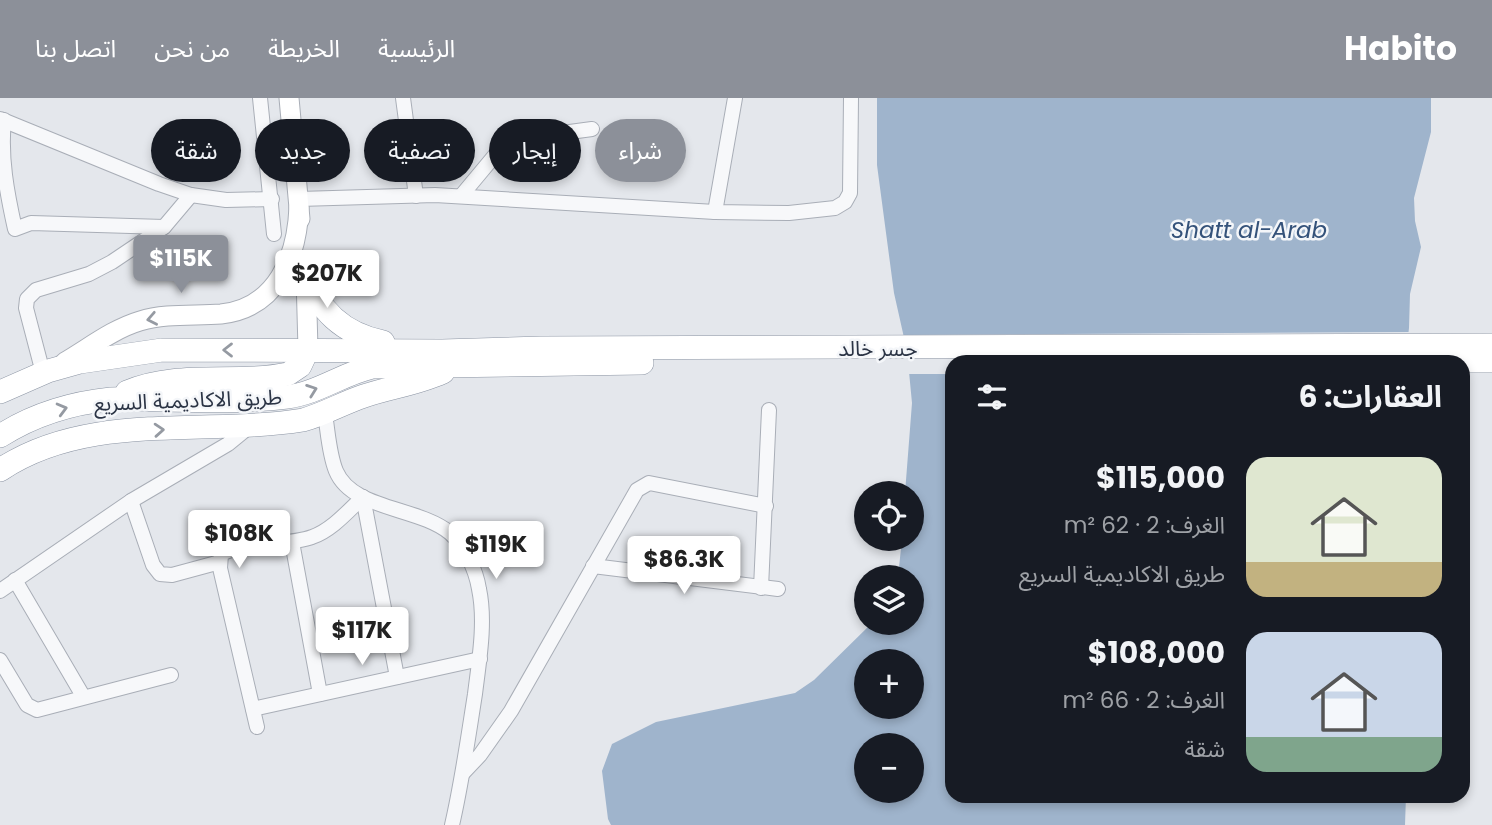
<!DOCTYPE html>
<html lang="ar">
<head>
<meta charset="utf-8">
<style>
	body { margin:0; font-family:Poppins,"Noto Sans Arabic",sans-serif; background:#20242c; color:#f1f3f6; direction:rtl; height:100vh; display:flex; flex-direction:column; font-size:26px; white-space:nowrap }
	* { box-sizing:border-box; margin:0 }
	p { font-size:23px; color:#9ea1a6 }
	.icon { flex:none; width:38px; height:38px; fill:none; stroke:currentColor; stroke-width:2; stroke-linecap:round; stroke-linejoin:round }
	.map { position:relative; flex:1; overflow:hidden; direction:ltr }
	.panel { position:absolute; left:945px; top:257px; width:525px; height:448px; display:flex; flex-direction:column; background:#171b24; border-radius:21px; box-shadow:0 4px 10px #0003; direction:rtl }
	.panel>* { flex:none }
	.guide { position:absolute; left:21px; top:21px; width:665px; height:63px; direction:rtl; display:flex; gap:14px }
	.fabs { position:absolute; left:854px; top:383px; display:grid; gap:14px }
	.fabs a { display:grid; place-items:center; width:70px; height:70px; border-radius:50%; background:#171b24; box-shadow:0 4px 10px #0003; font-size:35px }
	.price { position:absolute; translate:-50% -60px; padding:0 16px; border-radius:7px; background:#fff; color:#222; font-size:23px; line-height:46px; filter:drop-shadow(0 2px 4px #0008) }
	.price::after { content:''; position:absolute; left:50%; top:42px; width:21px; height:16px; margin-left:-10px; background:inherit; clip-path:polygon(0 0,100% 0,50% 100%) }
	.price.selected { background:#8c9099; color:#fff }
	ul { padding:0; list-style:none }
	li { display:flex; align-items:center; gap:21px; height:175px; padding:0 28px }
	li span { display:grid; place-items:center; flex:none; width:196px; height:140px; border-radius:21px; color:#555 }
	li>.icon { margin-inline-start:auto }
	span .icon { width:84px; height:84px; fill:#fffc; stroke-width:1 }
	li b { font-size:30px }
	h2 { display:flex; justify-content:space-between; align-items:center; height:84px; padding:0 28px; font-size:30px }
	.tag { padding:0 24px; border-radius:32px; background:#171b24; box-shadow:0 4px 10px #0003; font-size:24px; line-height:63px }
	.tag.selected { background:#8c9099; color:#fff }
	header { display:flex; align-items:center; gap:42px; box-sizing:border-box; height:98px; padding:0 35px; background:#8c9099; color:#fff }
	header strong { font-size:33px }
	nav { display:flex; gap:38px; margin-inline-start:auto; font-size:24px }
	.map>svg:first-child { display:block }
	.water { fill:#9fb4cc; fill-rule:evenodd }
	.pier { fill:#e4e7ec }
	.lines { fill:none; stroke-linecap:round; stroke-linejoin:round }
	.minor-casing { stroke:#a9aeb7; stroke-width:16 }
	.secondary-casing { stroke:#a9aeb7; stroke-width:21 }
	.trunk-casing { stroke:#8b94a3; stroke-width:24 }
	.minor { stroke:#f7f8fa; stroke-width:14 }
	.secondary { stroke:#fff; stroke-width:19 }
	.trunk { stroke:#fff; stroke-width:23 }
	.oneway { stroke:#959aa2 }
	.labels { text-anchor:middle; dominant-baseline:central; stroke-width:5; stroke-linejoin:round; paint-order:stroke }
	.street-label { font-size:21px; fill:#2b3445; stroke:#f4f6f9 }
	.water-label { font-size:23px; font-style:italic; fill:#34527a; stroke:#f4f6f9 }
</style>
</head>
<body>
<header>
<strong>Habito</strong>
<nav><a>الرئيسية</a><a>الخريطة</a><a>من نحن</a><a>اتصل بنا</a></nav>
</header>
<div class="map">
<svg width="1492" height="727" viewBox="0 0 1492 727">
	<rect width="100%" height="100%" fill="#e4e7ec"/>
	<path class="water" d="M877,0H1431V34L1414,100L1415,123L1421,149L1410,196L1409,230L1405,264H952V698H1406L1405,727H611L608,721L602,673L612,646L656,624L795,595L814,582L872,525H912V480L898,479L902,441H912V396L905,395L912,305L907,253L894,195L877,67ZM866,564H912V609H866ZM866,648H912V693H866Z"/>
	<path class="pier" d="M1412,234L1408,264H952V276H906L900,237Z"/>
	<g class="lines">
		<defs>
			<g id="minor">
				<path d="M260,0L274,136"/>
				<path d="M403,0L416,98"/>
				<path d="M0,21L159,86L191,97L226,102L272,101"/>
				<path d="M4,22C0,59 7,95 15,131L31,125L164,129"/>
				<path d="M461,98L496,56L518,41L592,31"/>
				<path d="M299,101L435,97L715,114L789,115L835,110L845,104L850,95L851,0"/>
				<path d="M715,114L735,0"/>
				<path d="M43,275L26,210L27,201L36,192L89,176L112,164L164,129L191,97"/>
				<path d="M325,316C328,334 329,356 336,373C352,412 419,409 450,435C465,448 476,472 479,491C486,524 479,563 475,596C468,640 462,684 452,727"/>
				<path d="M363,399L397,579"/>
				<path d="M131,403L153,467L160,476L172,477L220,464"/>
				<path d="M292,444L320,596"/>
				<path d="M593,468L778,491"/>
				<path d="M15,482L83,598"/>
				<path d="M761,490L769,312"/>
				<path d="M0,493L131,403L228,346L250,328"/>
				<path d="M0,562L27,607L37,612L171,577"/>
				<path d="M253,611L480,561"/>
				<path d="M257,629L220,470L221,457C237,444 289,448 312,439C332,432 348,413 363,399"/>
				<path d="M463,675L480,657L511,613L637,392L649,385L766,408"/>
			</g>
			<g id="secondary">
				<path d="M289,0L300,121"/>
				<path d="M306,179L308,251"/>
				<path d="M65,264C89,250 113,231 140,223C166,215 194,218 221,216C277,210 297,159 299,109"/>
			</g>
			<g id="trunk">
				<path d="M306,174C317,212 344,236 383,244"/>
				<path d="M1376,263H1492"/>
				<path d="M0,294L48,273L80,264L162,252L442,253L541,250L1492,247"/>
				<path d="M127,294C178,272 235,287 288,276L300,268L308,251"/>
				<path d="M0,338C33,317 72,305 111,301C128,300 147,302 164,302C205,303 247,304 287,299C318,295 342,276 372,269L642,265"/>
				<path d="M0,372C88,313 204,338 303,322C324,316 343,305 364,298C390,289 417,286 443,274"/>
			</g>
		</defs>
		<use href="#minor" class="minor-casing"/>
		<use href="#secondary" class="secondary-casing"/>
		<use href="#trunk" class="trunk-casing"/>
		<use href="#minor" class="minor"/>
		<use href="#secondary" class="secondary"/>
		<use href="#trunk" class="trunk"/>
	</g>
	<defs><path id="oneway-chevron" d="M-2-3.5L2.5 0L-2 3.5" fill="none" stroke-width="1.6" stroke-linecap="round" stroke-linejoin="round" transform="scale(1.75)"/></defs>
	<g class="oneway">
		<use href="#oneway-chevron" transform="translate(152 221) rotate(169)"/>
		<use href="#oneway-chevron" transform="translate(228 252) rotate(180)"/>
		<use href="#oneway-chevron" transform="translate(312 292) rotate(-20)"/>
		<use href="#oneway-chevron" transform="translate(62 311) rotate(-15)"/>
		<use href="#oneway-chevron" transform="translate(159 332) rotate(-4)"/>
	</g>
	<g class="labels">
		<g class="street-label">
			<text x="878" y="250">جسر خالد</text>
			<text transform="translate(188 302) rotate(-2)">طريق الاكاديمية السريع</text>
		</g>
		<g class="water-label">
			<text x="1249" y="132">Shatt al-Arab</text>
		</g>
	</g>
</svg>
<div class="fabs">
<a><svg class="icon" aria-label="locate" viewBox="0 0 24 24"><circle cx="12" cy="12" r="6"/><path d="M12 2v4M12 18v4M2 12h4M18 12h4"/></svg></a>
<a><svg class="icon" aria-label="layers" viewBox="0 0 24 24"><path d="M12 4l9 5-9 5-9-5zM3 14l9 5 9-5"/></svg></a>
<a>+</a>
<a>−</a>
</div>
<b class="price selected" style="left:181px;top:197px">$115K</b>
<b class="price" style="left:327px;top:212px">$207K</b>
<b class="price" style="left:239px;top:472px">$108K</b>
<b class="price" style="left:496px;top:483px">$119K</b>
<b class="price" style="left:684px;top:498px">$86.3K</b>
<b class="price" style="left:362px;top:569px">$117K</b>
<div class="guide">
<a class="tag selected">شراء</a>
<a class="tag">إيجار</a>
<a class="tag">تصفية</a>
<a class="tag">جديد</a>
<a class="tag">شقة</a>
</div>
<section class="panel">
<h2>العقارات: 6<svg class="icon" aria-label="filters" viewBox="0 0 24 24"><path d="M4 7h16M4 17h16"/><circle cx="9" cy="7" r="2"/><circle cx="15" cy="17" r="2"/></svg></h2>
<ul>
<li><span style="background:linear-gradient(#dfe7d0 75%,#c2b280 0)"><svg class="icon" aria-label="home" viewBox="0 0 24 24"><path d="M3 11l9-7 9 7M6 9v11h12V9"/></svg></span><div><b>$115,000</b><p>الغرف: 2 · 62 m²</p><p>طريق الاكاديمية السريع</p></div></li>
<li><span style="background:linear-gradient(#c9d6e8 75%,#7fa58c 0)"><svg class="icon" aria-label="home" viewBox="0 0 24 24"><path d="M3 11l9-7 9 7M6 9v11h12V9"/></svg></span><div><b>$108,000</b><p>الغرف: 2 · 66 m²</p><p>شقة</p></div></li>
</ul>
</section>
</div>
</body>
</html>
